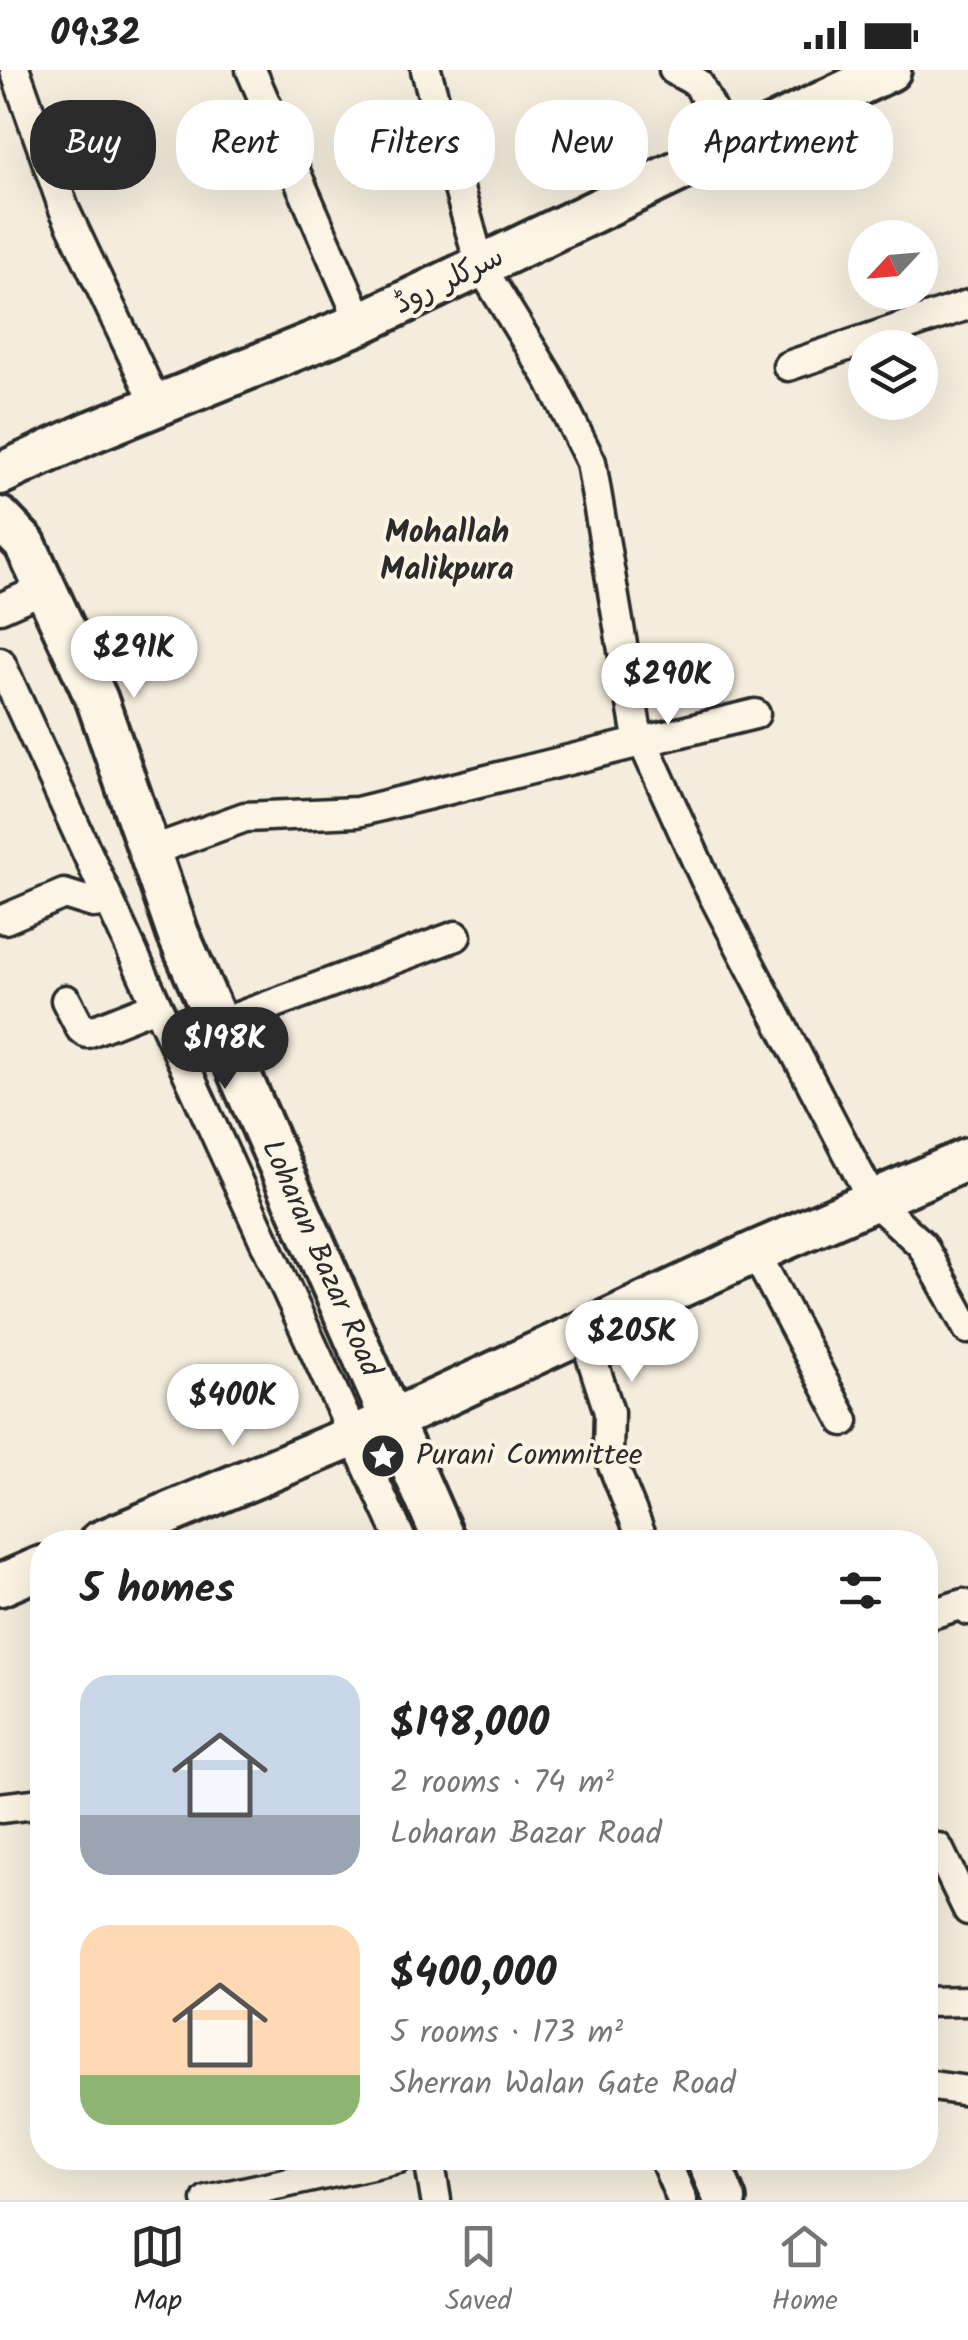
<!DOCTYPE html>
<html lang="en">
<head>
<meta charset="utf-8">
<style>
	body { margin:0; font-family:Kalam,"Playpen Sans Arabic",sans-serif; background:#f2f2f2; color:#222; height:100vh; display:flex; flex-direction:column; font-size:38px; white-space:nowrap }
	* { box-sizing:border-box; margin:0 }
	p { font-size:32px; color:#767676 }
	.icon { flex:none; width:55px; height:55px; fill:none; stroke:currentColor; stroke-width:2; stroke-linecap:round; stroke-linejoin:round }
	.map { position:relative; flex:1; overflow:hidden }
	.details { position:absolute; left:30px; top:1460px; width:908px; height:640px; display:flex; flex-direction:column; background:#fff; border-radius:40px; box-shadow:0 10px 40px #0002 }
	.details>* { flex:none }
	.banner { position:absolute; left:30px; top:30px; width:910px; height:90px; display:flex; gap:20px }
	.needle { width:65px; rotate:244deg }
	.fabs { position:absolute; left:848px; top:150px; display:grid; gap:20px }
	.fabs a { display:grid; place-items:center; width:90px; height:90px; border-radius:50%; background:#fff; box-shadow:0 10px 40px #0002; font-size:50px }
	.price { position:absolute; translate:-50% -85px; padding:0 22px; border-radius:35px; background:#fff; color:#222; font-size:32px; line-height:65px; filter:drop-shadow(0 2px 5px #0008) }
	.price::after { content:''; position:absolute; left:50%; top:60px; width:30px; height:22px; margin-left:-15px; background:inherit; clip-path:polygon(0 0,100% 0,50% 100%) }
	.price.selected { background:#2b2b2b; color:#fff }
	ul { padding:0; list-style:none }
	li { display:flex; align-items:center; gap:30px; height:250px; padding:0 50px }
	li span { display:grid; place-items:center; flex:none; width:280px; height:200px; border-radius:30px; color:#555 }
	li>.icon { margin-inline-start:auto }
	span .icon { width:120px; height:120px; fill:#fffc; stroke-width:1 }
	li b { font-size:42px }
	h2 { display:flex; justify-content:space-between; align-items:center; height:120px; padding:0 50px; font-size:42px }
	.tag { padding:0 35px; border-radius:40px; background:#fff; box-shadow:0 10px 40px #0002; font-size:35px; line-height:90px }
	.tag.selected { background:#2b2b2b; color:#fff }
	.status { display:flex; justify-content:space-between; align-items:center; height:70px; padding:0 50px; background:#fff; direction:ltr }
	.status svg { height:28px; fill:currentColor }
	.menu { display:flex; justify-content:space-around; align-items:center; height:140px; border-top:2px solid #e0e0e0; background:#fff; font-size:28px; color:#767676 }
	.menu a { display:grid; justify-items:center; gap:5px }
	.menu .selected { color:#2b2b2b }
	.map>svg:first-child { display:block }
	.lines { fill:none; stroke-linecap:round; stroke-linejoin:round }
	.street-casing { stroke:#2b2b2b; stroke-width:35 }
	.secondary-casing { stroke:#2b2b2b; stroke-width:48 }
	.street { stroke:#fcf5e5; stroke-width:28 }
	.secondary { stroke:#fcf5e5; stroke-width:40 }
	.labels { text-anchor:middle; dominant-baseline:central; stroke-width:8; stroke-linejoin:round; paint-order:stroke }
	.street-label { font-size:30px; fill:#2b2b2b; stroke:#fcf5e5 }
	.poi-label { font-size:30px; fill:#2b2b2b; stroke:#fcf5e5; text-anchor:start }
	.neighbourhood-label { font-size:32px; font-weight:bold; fill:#2b2b2b; stroke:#fcf5e5 }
</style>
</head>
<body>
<div class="status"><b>09:32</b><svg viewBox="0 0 49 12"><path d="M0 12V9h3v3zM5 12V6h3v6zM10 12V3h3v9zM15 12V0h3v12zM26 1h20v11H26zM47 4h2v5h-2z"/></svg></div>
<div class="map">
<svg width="968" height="2130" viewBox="0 0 968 2130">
	<rect width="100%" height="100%" fill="#f4edde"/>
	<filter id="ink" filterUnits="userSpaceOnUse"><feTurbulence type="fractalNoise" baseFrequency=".01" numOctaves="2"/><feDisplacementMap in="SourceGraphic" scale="20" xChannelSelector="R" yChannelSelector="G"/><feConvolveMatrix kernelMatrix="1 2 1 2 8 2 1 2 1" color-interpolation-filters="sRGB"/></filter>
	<g filter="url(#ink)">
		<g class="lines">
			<defs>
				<g id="street">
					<path d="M15,0L64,139L157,336"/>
					<path d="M251,0L361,253"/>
					<path d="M426,0L480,195L551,311L591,392L636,657L705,809L872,1129L922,1175L968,1259"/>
					<path d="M674,0L698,13L730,76"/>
					<path d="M788,296L968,235"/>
					<path d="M0,538L43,519"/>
					<path d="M0,592L402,1472"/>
					<path d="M151,781L245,747L357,742L755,644"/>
					<path d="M5,849L64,824L93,833L108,831"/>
					<path d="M66,930L81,959L87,963L155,936"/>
					<path d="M219,954L456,866"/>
					<path d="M755,1182L844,1351"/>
					<path d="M583,1261L609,1342L608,1383L644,1472"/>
					<path d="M925,1546L963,1534L968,1540"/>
					<path d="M0,1738L42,1733"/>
					<path d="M925,1778H938L968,1840"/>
					<path d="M925,1932L968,1931"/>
					<path d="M925,2015L968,2021"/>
					<path d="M429,2088L436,2130"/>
					<path d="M664,2088L682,2130"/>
					<path d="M207,2130L399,2088"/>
				</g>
				<g id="secondary">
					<path d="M0,404L91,362L361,253L890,0"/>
					<path id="s1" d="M0,448L25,474L97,630L178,864L445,1472"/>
					<path d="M100,1472L392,1350L755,1182L968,1089"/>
					<path d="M0,1515L42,1497"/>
					<path d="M707,2088L725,2130"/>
				</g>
			</defs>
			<use href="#street" class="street-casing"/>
			<use href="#secondary" class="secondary-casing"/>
			<use href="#street" class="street"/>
			<use href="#secondary" class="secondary"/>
		</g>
	</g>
	<defs>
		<symbol id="sight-disc" viewBox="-11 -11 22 22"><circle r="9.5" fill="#2b2b2b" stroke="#fcf5e5"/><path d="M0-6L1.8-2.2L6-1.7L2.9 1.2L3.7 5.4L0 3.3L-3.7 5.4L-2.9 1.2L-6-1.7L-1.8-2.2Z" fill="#fff"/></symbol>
	</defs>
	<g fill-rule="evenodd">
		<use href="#sight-disc" x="358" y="1361" width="50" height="50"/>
	</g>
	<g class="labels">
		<g class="street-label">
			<text transform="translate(449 211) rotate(-26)">سرکلر روڈ</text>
			<text stroke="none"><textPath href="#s1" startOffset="810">Loharan Bazar Road</textPath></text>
		</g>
		<g class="poi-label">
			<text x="416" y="1386">Purani Committee</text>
		</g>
		<g class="neighbourhood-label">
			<text x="447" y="463">Mohallah<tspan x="447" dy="37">Malikpura</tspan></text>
		</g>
	</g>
</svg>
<div class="fabs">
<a><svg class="needle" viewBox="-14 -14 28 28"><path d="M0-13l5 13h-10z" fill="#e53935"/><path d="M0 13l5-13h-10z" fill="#767676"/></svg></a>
<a><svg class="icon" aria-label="layers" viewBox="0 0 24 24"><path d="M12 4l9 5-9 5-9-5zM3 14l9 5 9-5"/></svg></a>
</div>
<b class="price" style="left:134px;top:631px">$291K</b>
<b class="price" style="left:668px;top:658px">$290K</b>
<b class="price selected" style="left:225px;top:1022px">$198K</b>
<b class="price" style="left:632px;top:1315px">$205K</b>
<b class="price" style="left:233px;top:1379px">$400K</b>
<div class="banner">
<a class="tag selected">Buy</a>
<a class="tag">Rent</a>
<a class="tag">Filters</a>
<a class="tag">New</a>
<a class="tag">Apartment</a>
</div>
<section class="details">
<h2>5 homes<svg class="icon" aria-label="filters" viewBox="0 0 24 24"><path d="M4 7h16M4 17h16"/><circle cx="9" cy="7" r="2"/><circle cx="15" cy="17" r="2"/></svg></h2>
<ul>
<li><span style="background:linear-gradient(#c9d6e8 70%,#9aa5b1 0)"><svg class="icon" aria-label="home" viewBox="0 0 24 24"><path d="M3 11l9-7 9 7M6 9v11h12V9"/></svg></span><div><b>$198,000</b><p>2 rooms · 74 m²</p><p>Loharan Bazar Road</p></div></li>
<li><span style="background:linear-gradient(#ffd9b3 75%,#8fb573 0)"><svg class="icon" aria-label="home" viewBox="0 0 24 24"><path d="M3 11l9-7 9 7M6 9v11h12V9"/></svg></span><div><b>$400,000</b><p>5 rooms · 173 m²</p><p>Sherran Walan Gate Road</p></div></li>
</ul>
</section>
</div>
<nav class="menu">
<a class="selected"><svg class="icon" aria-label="map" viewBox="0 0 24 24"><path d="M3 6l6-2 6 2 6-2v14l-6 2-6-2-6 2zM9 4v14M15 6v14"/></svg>Map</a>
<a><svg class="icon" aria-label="saved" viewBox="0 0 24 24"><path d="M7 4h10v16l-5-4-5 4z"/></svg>Saved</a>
<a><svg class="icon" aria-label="home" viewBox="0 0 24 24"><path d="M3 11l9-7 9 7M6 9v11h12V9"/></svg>Home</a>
</nav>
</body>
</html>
